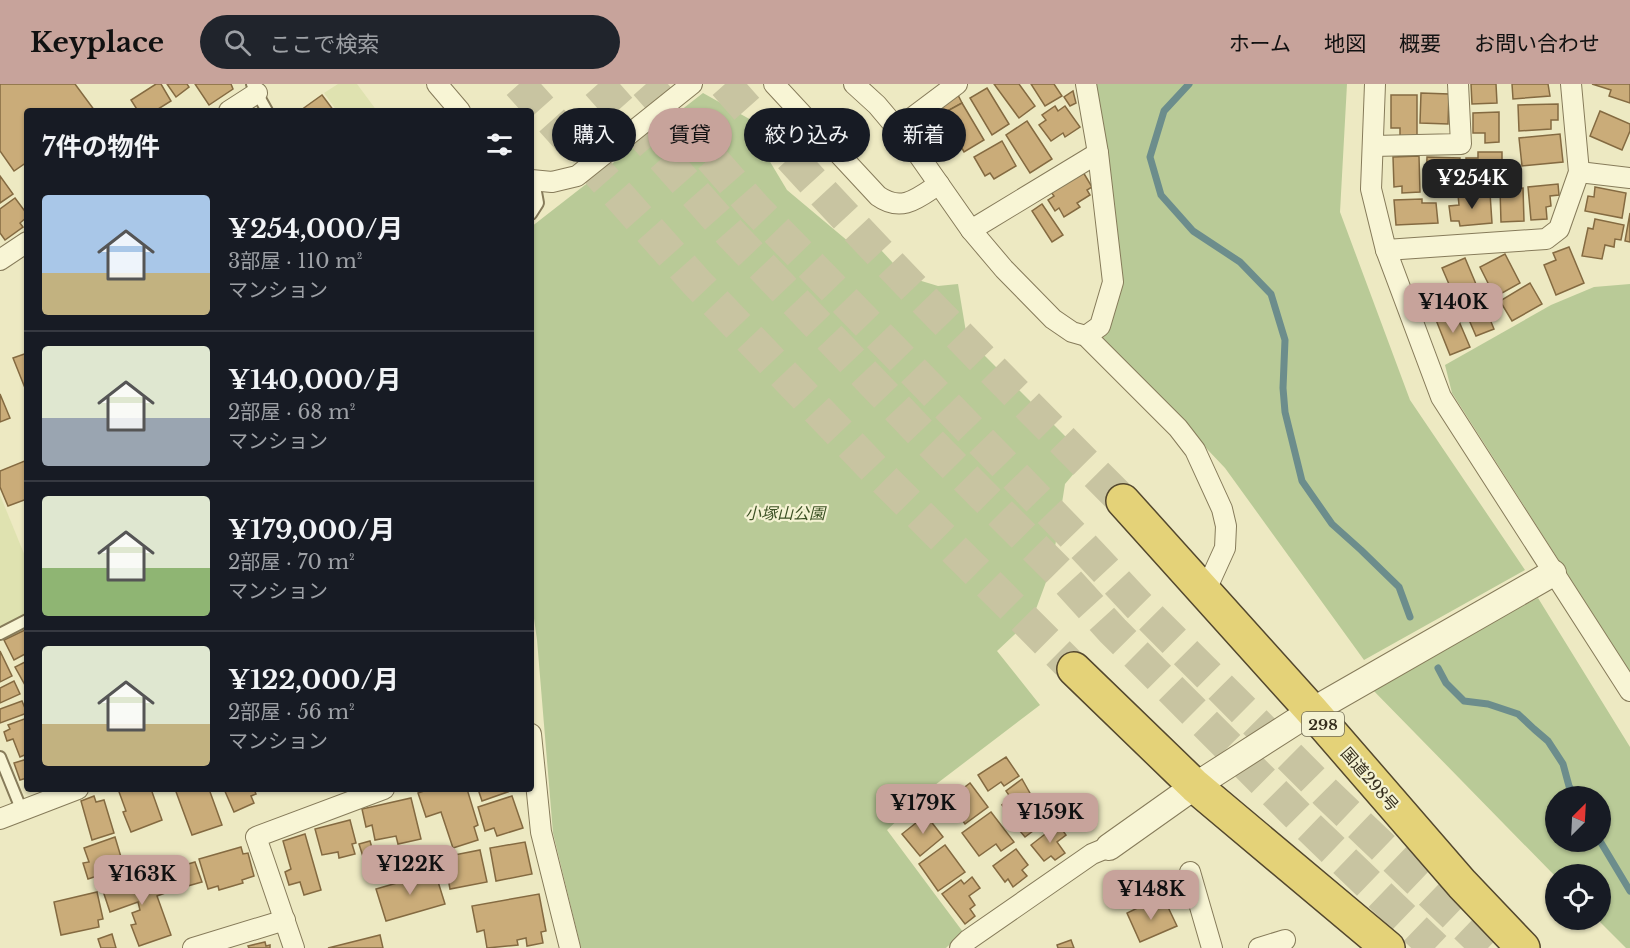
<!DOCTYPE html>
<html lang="ja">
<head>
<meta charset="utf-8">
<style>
	body { margin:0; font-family:"Libre Baskerville","Noto Sans JP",serif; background:#20242c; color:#f1f3f6; height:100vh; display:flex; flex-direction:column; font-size:22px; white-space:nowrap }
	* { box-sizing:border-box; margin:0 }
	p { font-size:20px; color:#9ea1a6 }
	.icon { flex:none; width:33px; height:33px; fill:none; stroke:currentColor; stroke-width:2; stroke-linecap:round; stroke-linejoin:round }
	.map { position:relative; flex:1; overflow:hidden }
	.side { position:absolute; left:24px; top:24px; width:510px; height:684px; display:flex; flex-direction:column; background:#171b24; border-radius:6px; box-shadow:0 2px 4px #0004 }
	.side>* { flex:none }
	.top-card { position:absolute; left:552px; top:24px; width:570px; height:54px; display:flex; gap:12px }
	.needle { width:39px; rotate:24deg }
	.fabs { position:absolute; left:1545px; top:702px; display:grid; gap:12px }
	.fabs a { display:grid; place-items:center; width:66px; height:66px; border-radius:50%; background:#171b24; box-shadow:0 2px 4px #0004; font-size:30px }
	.price { position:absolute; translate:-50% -51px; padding:0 14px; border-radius:12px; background:#c7a39b; color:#111; font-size:20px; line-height:39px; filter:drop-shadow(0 2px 3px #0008) }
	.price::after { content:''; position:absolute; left:50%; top:36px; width:18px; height:14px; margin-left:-9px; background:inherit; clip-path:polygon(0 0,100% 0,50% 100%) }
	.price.active { background:#222; color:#fff }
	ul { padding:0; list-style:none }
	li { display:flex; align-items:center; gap:18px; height:150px; padding:0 18px }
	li+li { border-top:2px solid #363941 }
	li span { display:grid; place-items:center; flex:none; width:168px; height:120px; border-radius:6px; color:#555 }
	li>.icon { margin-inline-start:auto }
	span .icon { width:72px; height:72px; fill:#fffc; stroke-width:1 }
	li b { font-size:26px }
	h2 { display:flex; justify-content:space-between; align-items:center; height:72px; padding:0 18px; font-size:26px }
	.pill { padding:0 21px; border-radius:27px; background:#171b24; box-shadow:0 2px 4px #0004; font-size:21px; line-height:54px }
	.pill.active { background:#c7a39b; color:#111 }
	header { display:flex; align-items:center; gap:36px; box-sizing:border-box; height:84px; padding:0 30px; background:#c7a39b; color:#111 }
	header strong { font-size:28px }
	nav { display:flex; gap:33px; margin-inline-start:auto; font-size:21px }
	.search { width:420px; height:54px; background:#20242c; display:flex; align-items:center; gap:15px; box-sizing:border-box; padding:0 21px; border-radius:33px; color:#9ea1a6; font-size:22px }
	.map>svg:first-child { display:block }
	.farmland { fill:#dfe2b0 }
	.green { fill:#b9ca97; fill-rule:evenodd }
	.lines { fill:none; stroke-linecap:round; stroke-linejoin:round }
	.stream { stroke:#6c8d8c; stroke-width:7 }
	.building { fill:#caac79; stroke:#846a41; stroke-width:1.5 }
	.trunk-tunnel { stroke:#c8c4a1; stroke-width:33; stroke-dasharray:33 16; stroke-linecap:butt }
	.motorway-tunnel { stroke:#c8c4a1; stroke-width:33; stroke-dasharray:33 16; stroke-linecap:butt }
	.service-casing { stroke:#867b5a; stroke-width:14 }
	.minor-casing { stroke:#867b5a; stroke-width:22 }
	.tertiary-casing { stroke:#867b5a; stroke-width:28 }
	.trunk-casing { stroke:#54482e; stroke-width:36 }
	.service { stroke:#f8f5d5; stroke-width:10 }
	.minor { stroke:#f8f5d5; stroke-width:20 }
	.tertiary { stroke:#f8f5d5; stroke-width:26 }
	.trunk { stroke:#e4d278; stroke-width:33 }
	.labels { text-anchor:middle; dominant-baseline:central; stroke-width:4.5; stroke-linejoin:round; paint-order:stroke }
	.shield { fill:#f4f2d2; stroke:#6f6a54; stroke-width:1.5 }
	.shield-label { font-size:15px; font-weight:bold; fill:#362f1e }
	.park-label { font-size:16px; font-style:italic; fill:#3d5225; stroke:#f4f2d2 }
	.street-label { font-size:16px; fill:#362f1e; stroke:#f4f2d2 }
</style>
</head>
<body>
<header>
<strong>Keyplace</strong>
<div class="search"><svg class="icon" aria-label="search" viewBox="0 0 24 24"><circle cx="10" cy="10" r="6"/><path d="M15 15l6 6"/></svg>ここで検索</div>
<nav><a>ホーム</a><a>地図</a><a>概要</a><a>お問い合わせ</a></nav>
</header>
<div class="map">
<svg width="1630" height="864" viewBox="0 0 1630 864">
	<rect width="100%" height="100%" fill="#ede9c2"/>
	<g class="farmland">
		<path d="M338,0H357L377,27H337L324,9Z"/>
		<path d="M0,411L27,477V529L0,543Z"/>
	</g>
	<g class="green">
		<path d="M1093,0H1347L1340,128L1410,316L1525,486L1364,576L1225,384L1098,250L1122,189L1102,50Z"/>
		<path d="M703,9L753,37L766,71L787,106L849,158L881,166L905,192L938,202L958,200L967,254L1087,374L1065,400L1052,482L1033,533L997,567L1040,621L935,701L887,746L963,848L946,864H581L553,749L537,556L531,513V143Z"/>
		<path d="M1630,200V588L1452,309L1445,281L1551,221L1594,203Z"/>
		<path d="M1538,514L1630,663V864H1626L1598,836H1600V790H1556L1555,792L1369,602ZM1556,712H1600V758H1556Z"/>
	</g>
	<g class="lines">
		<g class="stream">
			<path d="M1189,0L1164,27L1150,73L1161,111L1193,147L1240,178L1271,210L1285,256L1283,304L1285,328L1302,397L1332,440L1361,466L1399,503L1410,533"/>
			<path d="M1438,584L1446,599L1464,617L1488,620L1518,630L1534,645L1548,657L1563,680L1569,702L1575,712"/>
			<path d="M1600,757L1630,807"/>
		</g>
	</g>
	<g class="building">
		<path d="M0,0H75L95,27H27V78L14,87L0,67Z"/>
		<path d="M156,0H161L171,17L155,27H138L131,16Z"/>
		<path d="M167,0H187L189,3L176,13Z"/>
		<path d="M195,0H231L233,5L209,21Z"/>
		<path d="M994,0H1019L1035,22L1019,34Z"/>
		<path d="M1031,0H1054L1062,12L1045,22Z"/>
		<path d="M1471,0H1496L1497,19L1472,20Z"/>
		<path d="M1512,0H1548L1550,12L1513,15Z"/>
		<path d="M1592,0H1630V19L1609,12L1611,6Z"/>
		<path d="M987,4L1009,40L992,51L970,14Z"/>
		<path d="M1073,7L1076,19L1070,22L1064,13Z"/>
		<path d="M957,9L962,19L942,30L937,20Z"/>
		<path d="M1421,9L1449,10L1448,40L1420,39Z"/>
		<path d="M322,11L334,27H302L301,26Z"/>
		<path d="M1391,11H1417V52H1400V44H1391Z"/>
		<path d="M962,19L984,56L964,68L942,30Z"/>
		<path d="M1558,20V36H1551V45L1519,47L1518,21Z"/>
		<path d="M1055,22L1058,27L1065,22L1080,43L1065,53L1063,49L1051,57L1039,41L1046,36L1042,31Z"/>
		<path d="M1600,27L1630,40V47L1622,66L1590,52Z"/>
		<path d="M1499,28V58L1485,59V49H1473V29Z"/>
		<path d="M1027,37L1052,75L1030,89L1006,51Z"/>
		<path d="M1560,50L1563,78L1522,82L1519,54Z"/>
		<path d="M1002,57L1016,82L994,95L990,89L985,92L974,73Z"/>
		<path d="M1478,68H1502V98H1466V74H1478Z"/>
		<path d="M1419,72L1420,108L1402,109V102L1394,103L1393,73Z"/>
		<path d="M1427,73L1460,74L1459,102L1426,101Z"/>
		<path d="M1083,88L1092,103L1087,106L1090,111L1077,119L1080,123L1064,133L1059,124L1055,127L1048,116L1054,112L1051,108Z"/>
		<path d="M0,92L13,110L0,119Z"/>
		<path d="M1558,100L1559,111L1550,112L1551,122L1546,123L1547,135L1531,136L1528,103Z"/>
		<path d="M1595,103L1626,109L1622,134L1585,127L1588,112L1594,113Z"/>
		<path d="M1523,104L1524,137L1501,138L1500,105Z"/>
		<path d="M1490,109L1492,139L1460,142L1459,137H1451L1449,122L1459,121L1458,111Z"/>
		<path d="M15,114L27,130V133L20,139L23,143L5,156L0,149V125Z"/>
		<path d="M1422,115V119H1436L1438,139L1396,141L1394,116Z"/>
		<path d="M1042,120L1063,151L1052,158L1032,127Z"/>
		<path d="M1630,129V158L1625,157Z"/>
		<path d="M1595,135L1624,141L1621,156L1615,155L1614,163L1605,161L1602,175L1582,172L1588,144L1593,145Z"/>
		<path d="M1569,163L1584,199L1556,211L1544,181L1556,176L1553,169Z"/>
		<path d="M1505,170L1520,199L1495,213L1480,183Z"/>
		<path d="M1465,174L1481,212L1458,221L1442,184Z"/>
		<path d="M1530,199L1542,220L1512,237L1500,217Z"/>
		<path d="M1484,221L1494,245L1476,252L1466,229Z"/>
		<path d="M1455,228L1470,263L1450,271L1436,236Z"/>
		<path d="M27,269V309L13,274Z"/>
		<path d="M0,310L10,334L0,338Z"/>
		<path d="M27,376V415L8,422L0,403V387Z"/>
		<path d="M27,545V569L14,576L4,556Z"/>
		<path d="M0,567L12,592L0,598Z"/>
		<path d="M27,577V600L25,601L15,583Z"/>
		<path d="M14,597L20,610L0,619V604Z"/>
		<path d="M22,617L27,629L0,639V625Z"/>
		<path d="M27,634V670L20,673L13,655L7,657L4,648L10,645L8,641Z"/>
		<path d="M1006,673L1019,692L1004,702L1001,698L988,707L978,691Z"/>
		<path d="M27,675V694L20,696L14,679Z"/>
		<path d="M1022,695L1035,718L1012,734L1002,721L1011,714L1006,707Z"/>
		<path d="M970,699L988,723L965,740L948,716Z"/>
		<path d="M118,705H151L162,736L131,748L123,728L126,727Z"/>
		<path d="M175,705H209L222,741L192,751Z"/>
		<path d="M224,705H254L256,710L251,712L254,719L234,728Z"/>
		<path d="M430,705H467L478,741L474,743L478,756L453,764L441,728L426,733L418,709Z"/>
		<path d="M478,705H516L482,717Z"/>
		<path d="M94,712L96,718L104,716L114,749L92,756L81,717Z"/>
		<path d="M512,712L523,744L497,752L494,744L485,747L478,723Z"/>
		<path d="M411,714L421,755L398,760L396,752L375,756L372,741L366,743L362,725Z"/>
		<path d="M1040,720L1053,737L1039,747L1037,744L1025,753L1014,740Z"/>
		<path d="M991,728L1014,758L1001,767L996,760L979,772L962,749Z"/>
		<path d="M926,731L943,753L920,772L902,750Z"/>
		<path d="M350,736L356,759L352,760L355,770L339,774L338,768L322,771L315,745Z"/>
		<path d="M1058,740L1066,751L1057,758L1065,769L1055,776L1051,772L1044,777L1031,761Z"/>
		<path d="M305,750L321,806L304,811L300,798L289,801L285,788L291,785L283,757Z"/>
		<path d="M115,753L124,783L88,795L83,779L89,778L84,764Z"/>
		<path d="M370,757L381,795L371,798L359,760Z"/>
		<path d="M525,758L532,790L496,797L490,764Z"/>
		<path d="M945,761L965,788L938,807L919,780Z"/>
		<path d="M241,763L243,770L248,769L254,792L242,796L243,799L219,806L218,802L208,805L199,775Z"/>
		<path d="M1016,765L1028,781L1022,786L1027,792L1013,803L1008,795L1005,798L993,782Z"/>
		<path d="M480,766L487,798L450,805L444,773Z"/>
		<path d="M195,778L202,798L177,805L171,785Z"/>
		<path d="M435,788L445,820L386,837L376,805Z"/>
		<path d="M142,791L143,796L155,792L158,798L164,795L166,799L172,796L176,805L157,812L171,851L139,862L131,841L136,840L132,829L140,826L138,818L110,828L103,807L107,806L106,804Z"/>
		<path d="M972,793L980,804L969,812L975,821L970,825L975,832L965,840L942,810L961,796L964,800Z"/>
		<path d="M97,808L103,835L98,836L99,843L61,851L54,818Z"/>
		<path d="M539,810L546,847L541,848L543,859L527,862L526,854L517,856L518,861L487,864L484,846L477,848L472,822Z"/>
		<path d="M1152,817L1155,824L1166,819L1177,842L1140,858L1127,829Z"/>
		<path d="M112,850L116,864H101L98,855Z"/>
		<path d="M380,851L383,864H328Z"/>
		<path d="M1071,856L1074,864H1058L1057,861Z"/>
		<path d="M265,858L266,862L270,861V864H249L248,862Z"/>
	</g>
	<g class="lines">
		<g class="trunk-tunnel">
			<path d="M519,0L697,199L874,385L1074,585"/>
			<path d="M725,0C852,145 987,281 1123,417"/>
		</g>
		<g class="motorway-tunnel">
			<path d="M598,0L731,150L921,349L1060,489L1113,547L1303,737L1435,864"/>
			<path d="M646,0L755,124L1082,461L1138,521L1326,709L1488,864"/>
		</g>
		<defs>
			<g id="service">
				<path d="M252,0L267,27"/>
				<path d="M531,130L538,119L534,97"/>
				<path d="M0,550L27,536"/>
				<path d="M0,673L22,727"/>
			</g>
			<g id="minor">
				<path d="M437,0L460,27"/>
				<path d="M774,0L878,112C902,129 918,114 939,100"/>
				<path d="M854,0L877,21L915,66L971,146L1004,185L1053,235L1072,248L1086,252L1178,344L1195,366L1222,425L1226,442L1225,464L1205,508"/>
				<path d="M1086,0L1098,69L1113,198L1100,242L1086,252"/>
				<path d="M1375,0L1371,105L1386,166L1441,313L1630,607"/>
				<path d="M229,27L257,9"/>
				<path d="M897,45L957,0"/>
				<path d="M1373,62L1461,60L1458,0"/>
				<path d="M1579,88L1630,94"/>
				<path d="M531,96L552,98L577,92L692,0"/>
				<path d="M971,146L1098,69"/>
				<path d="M1386,166L1546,155L1559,145L1579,88L1571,0"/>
				<path d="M0,176L27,158"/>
				<path d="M531,650L541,748L570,864"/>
				<path d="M0,735L78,705"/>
				<path d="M1190,788L1212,864"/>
				<path d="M193,864L285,836"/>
				<path d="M294,864L256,753L384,705"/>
				<path d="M960,864L968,856L1092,770L1109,763"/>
				<path d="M1259,864L1285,856"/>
			</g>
			<path id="tertiary" d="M1109,763L1195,702L1312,627L1553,489"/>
			<g id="trunk">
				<path d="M1123,417L1312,627L1462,800L1523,864"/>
				<path d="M1074,585L1195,702L1388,864"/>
			</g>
		</defs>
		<use href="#service" class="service-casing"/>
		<use href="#minor" class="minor-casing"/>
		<use href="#tertiary" class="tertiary-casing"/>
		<use href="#trunk" class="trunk-casing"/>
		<use href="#service" class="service"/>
		<use href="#minor" class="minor"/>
		<use href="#tertiary" class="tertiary"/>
		<use href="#trunk" class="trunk"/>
	</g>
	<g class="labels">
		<rect class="shield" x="1302" y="628" width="42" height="24" rx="4.5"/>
		<g class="shield-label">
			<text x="1323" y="640">298</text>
		</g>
		<g class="park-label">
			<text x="785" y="429">小塚山公園</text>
		</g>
		<g class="street-label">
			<text transform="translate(1370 695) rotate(49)">国道298号</text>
		</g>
	</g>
</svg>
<div class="fabs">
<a><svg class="needle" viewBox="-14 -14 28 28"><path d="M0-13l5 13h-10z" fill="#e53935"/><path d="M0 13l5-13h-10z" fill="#9ea1a6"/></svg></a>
<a><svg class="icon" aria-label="locate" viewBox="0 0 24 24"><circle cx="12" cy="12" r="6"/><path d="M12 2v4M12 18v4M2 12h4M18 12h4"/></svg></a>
</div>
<b class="price active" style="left:1472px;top:126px">¥254K</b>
<b class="price" style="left:1453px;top:250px">¥140K</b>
<b class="price" style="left:923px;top:751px">¥179K</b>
<b class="price" style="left:1050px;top:760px">¥159K</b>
<b class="price" style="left:410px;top:812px">¥122K</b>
<b class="price" style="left:142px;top:822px">¥163K</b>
<b class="price" style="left:1151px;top:837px">¥148K</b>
<div class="top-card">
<a class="pill">購入</a>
<a class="pill active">賃貸</a>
<a class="pill">絞り込み</a>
<a class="pill">新着</a>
</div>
<section class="side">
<h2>7件の物件<svg class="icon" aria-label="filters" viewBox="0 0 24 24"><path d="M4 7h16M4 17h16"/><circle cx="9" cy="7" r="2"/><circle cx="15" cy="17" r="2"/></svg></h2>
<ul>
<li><span style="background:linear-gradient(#a9c7e8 65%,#c2b280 0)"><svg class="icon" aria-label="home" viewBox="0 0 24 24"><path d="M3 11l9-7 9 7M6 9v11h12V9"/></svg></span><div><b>¥254,000/月</b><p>3部屋 · 110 m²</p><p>マンション</p></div></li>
<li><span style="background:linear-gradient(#dfe7d0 60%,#9aa5b1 0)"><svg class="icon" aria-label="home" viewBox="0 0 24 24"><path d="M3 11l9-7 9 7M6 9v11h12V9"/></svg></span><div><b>¥140,000/月</b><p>2部屋 · 68 m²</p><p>マンション</p></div></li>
<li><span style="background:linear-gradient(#dfe7d0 60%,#8fb573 0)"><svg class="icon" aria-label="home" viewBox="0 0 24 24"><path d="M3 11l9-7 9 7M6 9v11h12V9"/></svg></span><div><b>¥179,000/月</b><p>2部屋 · 70 m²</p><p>マンション</p></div></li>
<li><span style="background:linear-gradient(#dfe7d0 65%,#c2b280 0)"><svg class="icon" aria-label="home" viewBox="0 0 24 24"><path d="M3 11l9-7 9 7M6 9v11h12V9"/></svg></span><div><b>¥122,000/月</b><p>2部屋 · 56 m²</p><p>マンション</p></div></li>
</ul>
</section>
</div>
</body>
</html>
